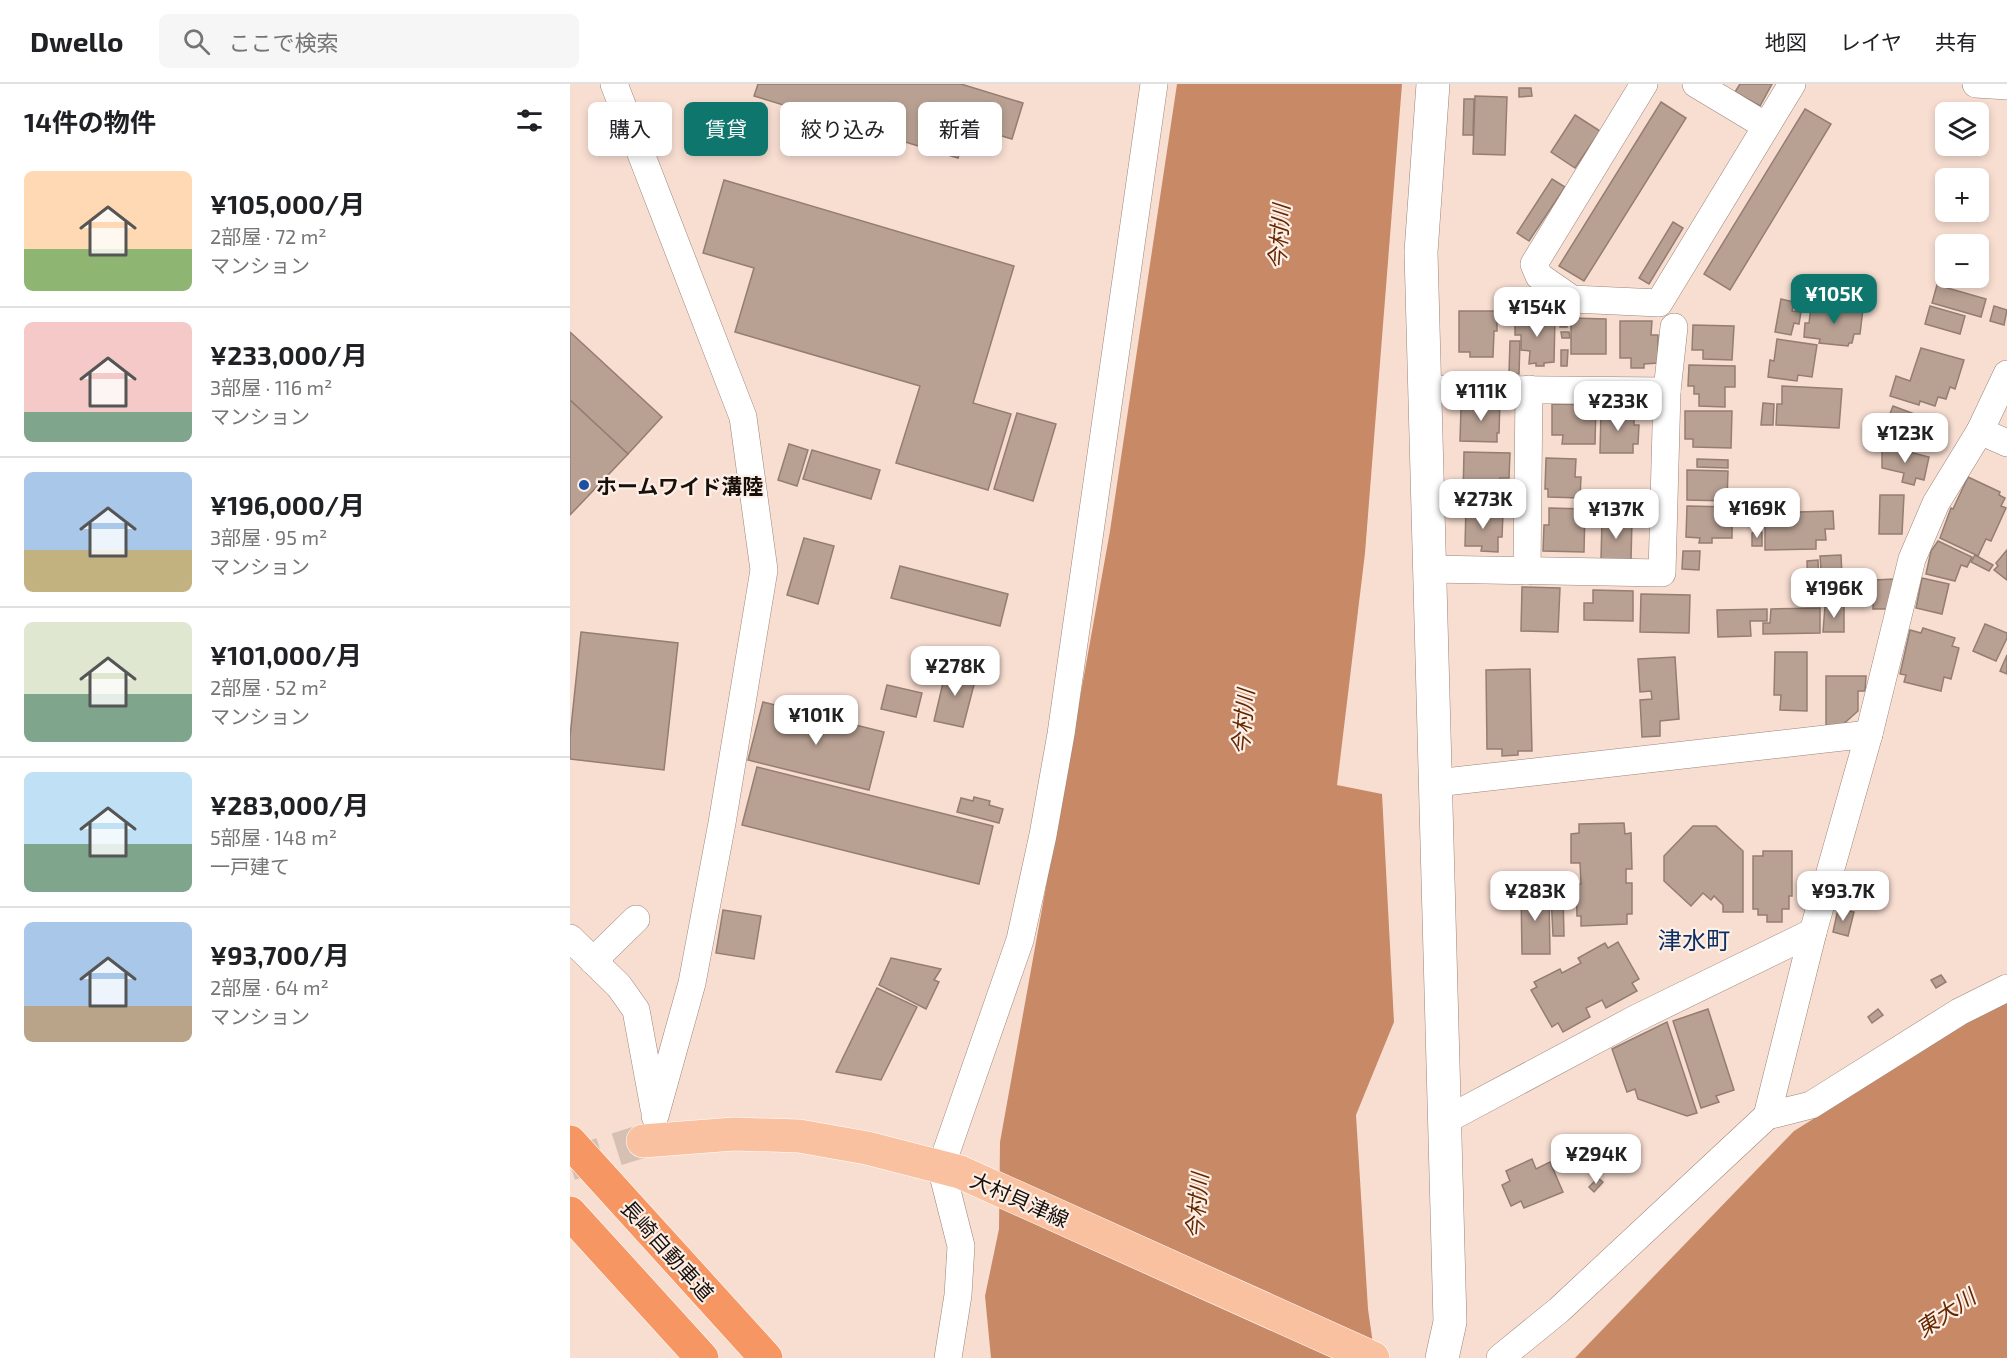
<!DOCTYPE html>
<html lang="ja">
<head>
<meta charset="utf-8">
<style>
	body { margin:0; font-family:"Exo 2","Noto Sans JP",sans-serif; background:#f6f6f6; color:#202124; height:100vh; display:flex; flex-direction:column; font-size:22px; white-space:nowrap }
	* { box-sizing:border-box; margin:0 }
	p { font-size:20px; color:#757577 }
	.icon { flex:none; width:33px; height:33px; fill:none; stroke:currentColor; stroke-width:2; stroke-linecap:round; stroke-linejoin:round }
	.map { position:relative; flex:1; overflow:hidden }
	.panel { display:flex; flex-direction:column; background:#fff; width:570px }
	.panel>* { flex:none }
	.guide { position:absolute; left:18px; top:18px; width:570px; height:54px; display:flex; gap:12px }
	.controls { position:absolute; left:1365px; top:18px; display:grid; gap:12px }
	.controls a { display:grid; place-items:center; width:54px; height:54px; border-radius:9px; background:#fff; box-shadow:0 3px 9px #0003; font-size:30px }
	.price { position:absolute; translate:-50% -51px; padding:0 14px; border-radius:12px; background:#fff; color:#222; font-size:20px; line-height:39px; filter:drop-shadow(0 2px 3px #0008) }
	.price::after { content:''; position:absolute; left:50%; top:36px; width:18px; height:14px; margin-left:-9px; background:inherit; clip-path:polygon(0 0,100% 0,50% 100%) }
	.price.on { background:#0f766e; color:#fff }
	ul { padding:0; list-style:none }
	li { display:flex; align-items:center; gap:18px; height:150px; padding:0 24px }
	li+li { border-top:2px solid #e0e0e0 }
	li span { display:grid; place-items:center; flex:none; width:168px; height:120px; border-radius:9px; color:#555 }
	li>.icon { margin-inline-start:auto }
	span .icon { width:72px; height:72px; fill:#fffc; stroke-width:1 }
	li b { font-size:26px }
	h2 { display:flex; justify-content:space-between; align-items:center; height:72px; padding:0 24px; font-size:26px }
	.chip { padding:0 21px; border-radius:9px; background:#fff; box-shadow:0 3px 9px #0003; font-size:21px; line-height:54px }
	.chip.on { background:#0f766e; color:#fff }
	header { display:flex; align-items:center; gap:36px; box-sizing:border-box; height:84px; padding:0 30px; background:#fff; border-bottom:2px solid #e0e0e0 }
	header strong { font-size:28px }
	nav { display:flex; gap:33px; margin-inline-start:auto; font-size:21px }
	.search { width:420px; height:54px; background:#f6f6f6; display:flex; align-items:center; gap:15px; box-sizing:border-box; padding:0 21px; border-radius:9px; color:#757577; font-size:22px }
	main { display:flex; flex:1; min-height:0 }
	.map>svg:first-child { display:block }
	.water { fill:#c88967 }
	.building { fill:#b8a093; stroke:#947d71; stroke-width:1.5 }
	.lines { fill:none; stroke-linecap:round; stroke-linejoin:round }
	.primary-tunnel { stroke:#d6bfb3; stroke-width:33; stroke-dasharray:33 16; stroke-linecap:butt }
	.minor-casing { stroke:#9c8479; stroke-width:28 }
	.tertiary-casing { stroke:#9c8479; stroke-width:34 }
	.primary-casing { stroke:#fff; stroke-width:34 }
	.motorway-casing { stroke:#fff; stroke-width:34 }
	.minor { stroke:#fff; stroke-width:27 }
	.tertiary { stroke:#fff; stroke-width:33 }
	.primary { stroke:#fac1a1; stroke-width:33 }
	.motorway { stroke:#f69763; stroke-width:33 }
	.poi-dot { fill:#1a52a3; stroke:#fdeee6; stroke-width:2 }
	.labels { text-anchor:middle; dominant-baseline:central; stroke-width:4.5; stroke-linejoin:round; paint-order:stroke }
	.poi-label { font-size:21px; font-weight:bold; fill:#18100b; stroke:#fdeee6; text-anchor:start }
	.street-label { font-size:21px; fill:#18100b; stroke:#fdeee6 }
	.water-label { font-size:22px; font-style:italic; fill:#632800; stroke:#fdeee6 }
	.quarter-label { font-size:24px; fill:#0c2f63; stroke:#fdeee6 }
</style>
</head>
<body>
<header>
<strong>Dwello</strong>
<div class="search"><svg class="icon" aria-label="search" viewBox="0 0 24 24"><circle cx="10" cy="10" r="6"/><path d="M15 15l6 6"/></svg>ここで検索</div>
<nav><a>地図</a><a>レイヤ</a><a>共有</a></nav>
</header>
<main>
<section class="panel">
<h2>14件の物件<svg class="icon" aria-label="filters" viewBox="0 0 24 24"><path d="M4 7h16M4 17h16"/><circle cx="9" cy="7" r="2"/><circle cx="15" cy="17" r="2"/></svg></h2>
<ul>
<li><span style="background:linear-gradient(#ffd9b3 65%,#8fb573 0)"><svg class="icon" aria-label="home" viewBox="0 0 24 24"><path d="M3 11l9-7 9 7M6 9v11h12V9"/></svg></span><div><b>¥105,000/月</b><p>2部屋 · 72 m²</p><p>マンション</p></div></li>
<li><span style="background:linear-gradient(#f6c9c9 75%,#7fa58c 0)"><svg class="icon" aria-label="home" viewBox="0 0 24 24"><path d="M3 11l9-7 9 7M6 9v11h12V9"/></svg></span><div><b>¥233,000/月</b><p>3部屋 · 116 m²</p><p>マンション</p></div></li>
<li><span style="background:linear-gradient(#a9c7e8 65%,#c2b280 0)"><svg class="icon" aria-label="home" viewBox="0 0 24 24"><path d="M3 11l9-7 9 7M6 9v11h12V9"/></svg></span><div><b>¥196,000/月</b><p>3部屋 · 95 m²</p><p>マンション</p></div></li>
<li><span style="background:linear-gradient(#dfe7d0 60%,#7fa58c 0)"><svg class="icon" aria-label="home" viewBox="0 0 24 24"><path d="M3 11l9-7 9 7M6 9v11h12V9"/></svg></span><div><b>¥101,000/月</b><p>2部屋 · 52 m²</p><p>マンション</p></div></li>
<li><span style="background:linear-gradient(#bfe0f5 60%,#7fa58c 0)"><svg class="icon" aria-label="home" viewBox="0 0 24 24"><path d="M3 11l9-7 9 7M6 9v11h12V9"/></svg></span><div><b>¥283,000/月</b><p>5部屋 · 148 m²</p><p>一戸建て</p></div></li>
<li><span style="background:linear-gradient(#a9c7e8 70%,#b9a48a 0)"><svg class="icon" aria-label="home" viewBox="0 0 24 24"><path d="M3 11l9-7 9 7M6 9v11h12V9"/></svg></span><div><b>¥93,700/月</b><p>2部屋 · 64 m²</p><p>マンション</p></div></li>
</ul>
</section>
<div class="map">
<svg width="1437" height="1274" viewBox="0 0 1437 1274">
	<rect width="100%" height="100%" fill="#f8ded1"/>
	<g class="water">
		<path d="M607,0H832L795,469L767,701L812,710L824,938L786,1031L798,1225L805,1274H421L415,1212L429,1145L430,1058L540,447Z"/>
		<path d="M1437,914V1274H1005L1224,1047Z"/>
	</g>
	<g class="building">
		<path d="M188,0H391L453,19L442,55L398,42L388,74L184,12Z"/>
		<path d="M1170,0H1202L1190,22L1165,8Z"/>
		<path d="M949,4H961L962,12L949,13Z"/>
		<path d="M905,12L937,13L935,71L903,70Z"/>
		<path d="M894,15H904L903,51H893Z"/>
		<path d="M1091,18L1116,34L1014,197L989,182Z"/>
		<path d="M1235,25L1261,40L1160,206L1134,190Z"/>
		<path d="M1005,31L1030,47L1005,84L981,68Z"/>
		<path d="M982,95L995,103L959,157L947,149Z"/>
		<path d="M154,96L444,182L403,319L441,330L418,406L326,379L350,302L165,248L184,184L133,169Z"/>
		<path d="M1103,138L1113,144L1079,200L1069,194Z"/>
		<path d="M1367,201L1416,215L1411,233L1362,219Z"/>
		<path d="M1211,215L1224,218L1222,227L1231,228L1229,240L1224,239L1221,251L1205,248Z"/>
		<path d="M1265,222L1293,225L1290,250H1284L1282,259H1279L1278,262L1249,259L1250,255L1234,253L1235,239H1239L1241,223L1264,226Z"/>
		<path d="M1360,222L1395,232L1390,250L1355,240Z"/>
		<path d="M1424,222L1437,226L1434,241L1420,237Z"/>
		<path d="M889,227H927V247H924L923,273H900V268H889Z"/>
		<path d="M945,233L985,234L984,278L974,279V282H966V279L959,280L960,267L951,266V251H945Z"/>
		<rect x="990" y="234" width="7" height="9"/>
		<path d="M1001,234L1036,235V270H1001Z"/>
		<path d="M1050,237H1082L1081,251H1088V279L1074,280V284H1061V274H1050Z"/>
		<path d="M1123,241L1164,242L1162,276L1133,275V266H1122Z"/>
		<path d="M0,248L92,333L58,370L0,316Z"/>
		<path d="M991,248H999L1000,254H992Z"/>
		<path d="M1207,255L1247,261L1242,293L1228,291L1227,297L1198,293L1200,276L1204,277Z"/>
		<path d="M940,257H950L949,290L939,289Z"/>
		<path d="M1351,264L1394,276L1385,305L1380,303L1376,315L1368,313L1365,322L1350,317L1349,321L1320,312L1326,292L1340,297Z"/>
		<path d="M991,266H998L997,282H991Z"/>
		<path d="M1119,281L1165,282V303H1155V323L1129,322V310H1124V302H1118Z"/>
		<path d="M1212,302L1272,305L1269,344L1206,341L1207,320H1212Z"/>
		<path d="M0,316L58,370L0,431Z"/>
		<path d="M901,317H930L929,349H927V358L890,357L891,324H901Z"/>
		<path d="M1193,319L1204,320L1203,341H1191Z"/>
		<path d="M982,320L1026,321L1025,360H992L993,351H982Z"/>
		<path d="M1323,322L1363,337L1354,362L1335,355L1333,361L1313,354L1317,346L1314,345Z"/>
		<path d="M1031,326L1064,327V341H1069L1068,360H1063V369H1030Z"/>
		<path d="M1115,327H1162L1161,364L1123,363V355H1115Z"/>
		<path d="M447,329L486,340L463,417L424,405Z"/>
		<path d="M219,360L238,366L227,402L208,396Z"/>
		<path d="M1312,361L1359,373L1354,396L1346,394L1344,401L1332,398L1334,389L1312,384Z"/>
		<path d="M242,366L310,386L301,415L233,395Z"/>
		<path d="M894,368L940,369L939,394H930V404L914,403V413L893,412Z"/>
		<path d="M976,374L1006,375L1005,393H1011L1010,414L978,413V405H975Z"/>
		<path d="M1127,375L1158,376V384L1127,383Z"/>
		<path d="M1117,386L1158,387L1157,417L1117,416Z"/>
		<path d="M1398,393L1430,408L1429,411L1435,414L1431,422L1436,424L1421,457L1416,455L1408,472L1370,454L1381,424L1383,425Z"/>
		<path d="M921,406H946V414L921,413Z"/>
		<path d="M1310,411H1334L1332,450H1309Z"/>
		<path d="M896,421H902V430H933L932,453H928V468L911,467L912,462H895Z"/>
		<path d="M1117,422L1162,423V454H1142V459H1129L1130,454L1116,453Z"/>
		<path d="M979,424L1015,425L1014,468L973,467L974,441H979Z"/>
		<path d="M1263,427L1264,445H1255L1256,456H1246V465L1195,466V443H1185V429Z"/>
		<path d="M1032,436L1062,437L1061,476L1031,475Z"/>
		<path d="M1192,448V462H1182V449Z"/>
		<path d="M234,454L264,462L248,520L217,511Z"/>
		<path d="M1368,457L1402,473L1397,483L1391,481L1385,497L1356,490L1361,467Z"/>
		<path d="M1437,466V496L1424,486L1428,482L1426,479Z"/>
		<path d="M1113,467H1130L1129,486L1112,485Z"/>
		<path d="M1271,471L1273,512L1253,513L1250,472Z"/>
		<path d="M1405,471L1423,481L1419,487L1401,478Z"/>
		<path d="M1248,476L1249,502L1238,503L1237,477Z"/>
		<path d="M330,482L438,510L430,542L321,514Z"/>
		<path d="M1352,494L1379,500L1372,530L1346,524Z"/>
		<path d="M1324,495L1317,525H1303L1304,496Z"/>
		<path d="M952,503L990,504L988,548L951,547Z"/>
		<path d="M1023,506L1063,507V537L1014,536V519H1023Z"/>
		<path d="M1071,510L1120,511L1119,549L1070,548Z"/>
		<path d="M1255,522H1274V548H1253Z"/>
		<path d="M1250,524V549L1193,550V539H1200L1201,525Z"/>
		<path d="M1197,525V537H1180L1181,552L1148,553L1147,526Z"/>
		<path d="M1415,540L1437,549V554L1426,577L1403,567Z"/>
		<path d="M1353,544L1385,554L1382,562L1389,564L1381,595L1374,593L1371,607L1334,598L1336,591L1330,590L1340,546L1351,549Z"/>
		<path d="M11,548L108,559L94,686L0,675V653Z"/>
		<path d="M1205,568H1237V627L1210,626L1211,611H1204Z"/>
		<path d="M1437,571V590L1430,587Z"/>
		<path d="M1105,573L1109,635L1090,637V652L1072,653L1070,616L1082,615L1081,607L1070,608L1068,575Z"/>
		<path d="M377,582L407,589L393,643L364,637Z"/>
		<path d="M960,585L962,667H948V671L932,672V665H917L916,586Z"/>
		<path d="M1256,592H1296L1295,607H1288V627L1269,644H1256Z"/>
		<path d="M317,601L352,609L346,633L311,625Z"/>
		<path d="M193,618L314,648L299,706L178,676Z"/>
		<path d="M187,683L423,742L409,800L172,741Z"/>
		<path d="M404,713L420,717L419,721L433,725L429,739L387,728L391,714L403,717Z"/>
		<path d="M1054,739L1055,750L1061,749L1062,785H1056V799H1062V830H1057V840L1011,842V832H1007L1006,800H1011L1010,779H1001V750L1009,749V740Z"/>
		<path d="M1123,742H1146L1173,767V828H1153V821L1144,812L1141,816L1133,809L1121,822L1094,797V772Z"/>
		<path d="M1193,767H1222V812H1219V825H1212V838H1197V831H1188V825H1183V772H1193Z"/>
		<path d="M951,805H971V811L979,810L980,870H952Z"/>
		<path d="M993,810L994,852H983L981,811Z"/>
		<path d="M1268,825L1284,828L1278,852L1263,848Z"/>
		<path d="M153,826L191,832L184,875L146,869Z"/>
		<path d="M1048,858L1069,895L1062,899L1067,907L1036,924L1032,916L1016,924L1020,933L993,948L988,939L982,943L961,906L967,903L964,898L990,885L992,889L1011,879L1008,874L1035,859L1038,864Z"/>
		<path d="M321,874L371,885L364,896L369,898L356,925L309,901Z"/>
		<path d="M1371,891L1376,898L1366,904L1361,896Z"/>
		<path d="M307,904L347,923L311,996L266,988Z"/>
		<path d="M1138,925L1164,1006L1146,1012L1149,1018L1131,1024L1103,937Z"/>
		<path d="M1308,925L1313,931L1302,939L1298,933Z"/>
		<path d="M1097,938L1127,1029L1117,1032L1068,1015L1065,1005L1057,1008L1042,965Z"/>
		<path d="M962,1075L966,1085L980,1078L993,1108L954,1124L951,1117L941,1122L932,1101L940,1097L936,1087Z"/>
		<path d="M1028,1094L1033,1098L1024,1108L1019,1103Z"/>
	</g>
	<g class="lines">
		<path class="primary-tunnel" d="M0,1080L73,1057"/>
		<defs>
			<g id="minor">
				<path d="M44,0L173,333L194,486L152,739L122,899L85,1032"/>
				<path d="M1074,0L964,180L969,192L1002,215L1089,219L1222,0"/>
				<path d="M1126,0L1196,42"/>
				<path d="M1406,0L1437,2"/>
				<path d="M855,305L1097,307L1104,243"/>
				<path d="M1410,347L1437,359"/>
				<path d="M860,485L1092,489L1097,307"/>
				<path d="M957,487L959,305"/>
				<path d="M866,699L1299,650"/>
				<path d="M0,854L49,902L66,926L84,1024"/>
				<path d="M23,877L66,835"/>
				<path d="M1197,1032L1243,848L1299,650L1342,475L1366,419L1410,347L1437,290"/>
				<path d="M874,1037L1065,935L1243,848"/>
				<path d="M378,1274L388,1211L391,1162L371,1083L450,856L473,751L491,650L584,0"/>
				<path d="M930,1274L989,1226L1197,1032L1241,1021L1389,928L1437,904"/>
			</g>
			<path id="tertiary" d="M863,0L851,168L880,1238L872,1274"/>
			<path id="primary" d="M73,1057L164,1050L229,1052L297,1064L390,1088L803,1274"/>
			<g id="motorway">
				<path d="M0,1058L196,1274"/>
				<path d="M0,1129L132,1274"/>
			</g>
		</defs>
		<use href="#minor" class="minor-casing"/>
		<use href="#tertiary" class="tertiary-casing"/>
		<use href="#primary" class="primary-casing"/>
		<use href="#motorway" class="motorway-casing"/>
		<use href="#minor" class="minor"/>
		<use href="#tertiary" class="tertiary"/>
		<use href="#primary" class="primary"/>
		<use href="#motorway" class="motorway"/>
	</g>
	<circle class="poi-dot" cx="14" cy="401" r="6"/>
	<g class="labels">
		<g class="poi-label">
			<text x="26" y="401">ホームワイド溝陸</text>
		</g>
		<g class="street-label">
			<text transform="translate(450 1115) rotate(24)">大村貝津線</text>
			<text transform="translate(98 1166) rotate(48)">長崎自動車道</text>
		</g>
		<g class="water-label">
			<text transform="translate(708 153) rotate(-86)">今村川</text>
			<text transform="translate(672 638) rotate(-85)">今村川</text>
			<text transform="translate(626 1122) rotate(-85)">今村川</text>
			<text transform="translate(1375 1228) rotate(-34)">東大川</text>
		</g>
		<g class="quarter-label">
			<text x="1124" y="855">津水町</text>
		</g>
	</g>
</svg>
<div class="controls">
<a><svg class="icon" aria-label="layers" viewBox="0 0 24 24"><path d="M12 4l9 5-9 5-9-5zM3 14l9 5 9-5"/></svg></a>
<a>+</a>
<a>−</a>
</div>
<b class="price on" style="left:1264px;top:241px">¥105K</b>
<b class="price" style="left:967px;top:254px">¥154K</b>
<b class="price" style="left:911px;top:338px">¥111K</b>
<b class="price" style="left:1048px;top:348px">¥233K</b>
<b class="price" style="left:1335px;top:380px">¥123K</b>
<b class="price" style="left:913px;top:446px">¥273K</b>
<b class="price" style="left:1187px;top:455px">¥169K</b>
<b class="price" style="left:1046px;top:456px">¥137K</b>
<b class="price" style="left:1264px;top:535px">¥196K</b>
<b class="price" style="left:385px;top:613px">¥278K</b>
<b class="price" style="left:246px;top:662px">¥101K</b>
<b class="price" style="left:965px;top:838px">¥283K</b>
<b class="price" style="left:1273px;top:838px">¥93.7K</b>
<b class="price" style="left:1026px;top:1101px">¥294K</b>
<div class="guide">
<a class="chip">購入</a>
<a class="chip on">賃貸</a>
<a class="chip">絞り込み</a>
<a class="chip">新着</a>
</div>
</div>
</main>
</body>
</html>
